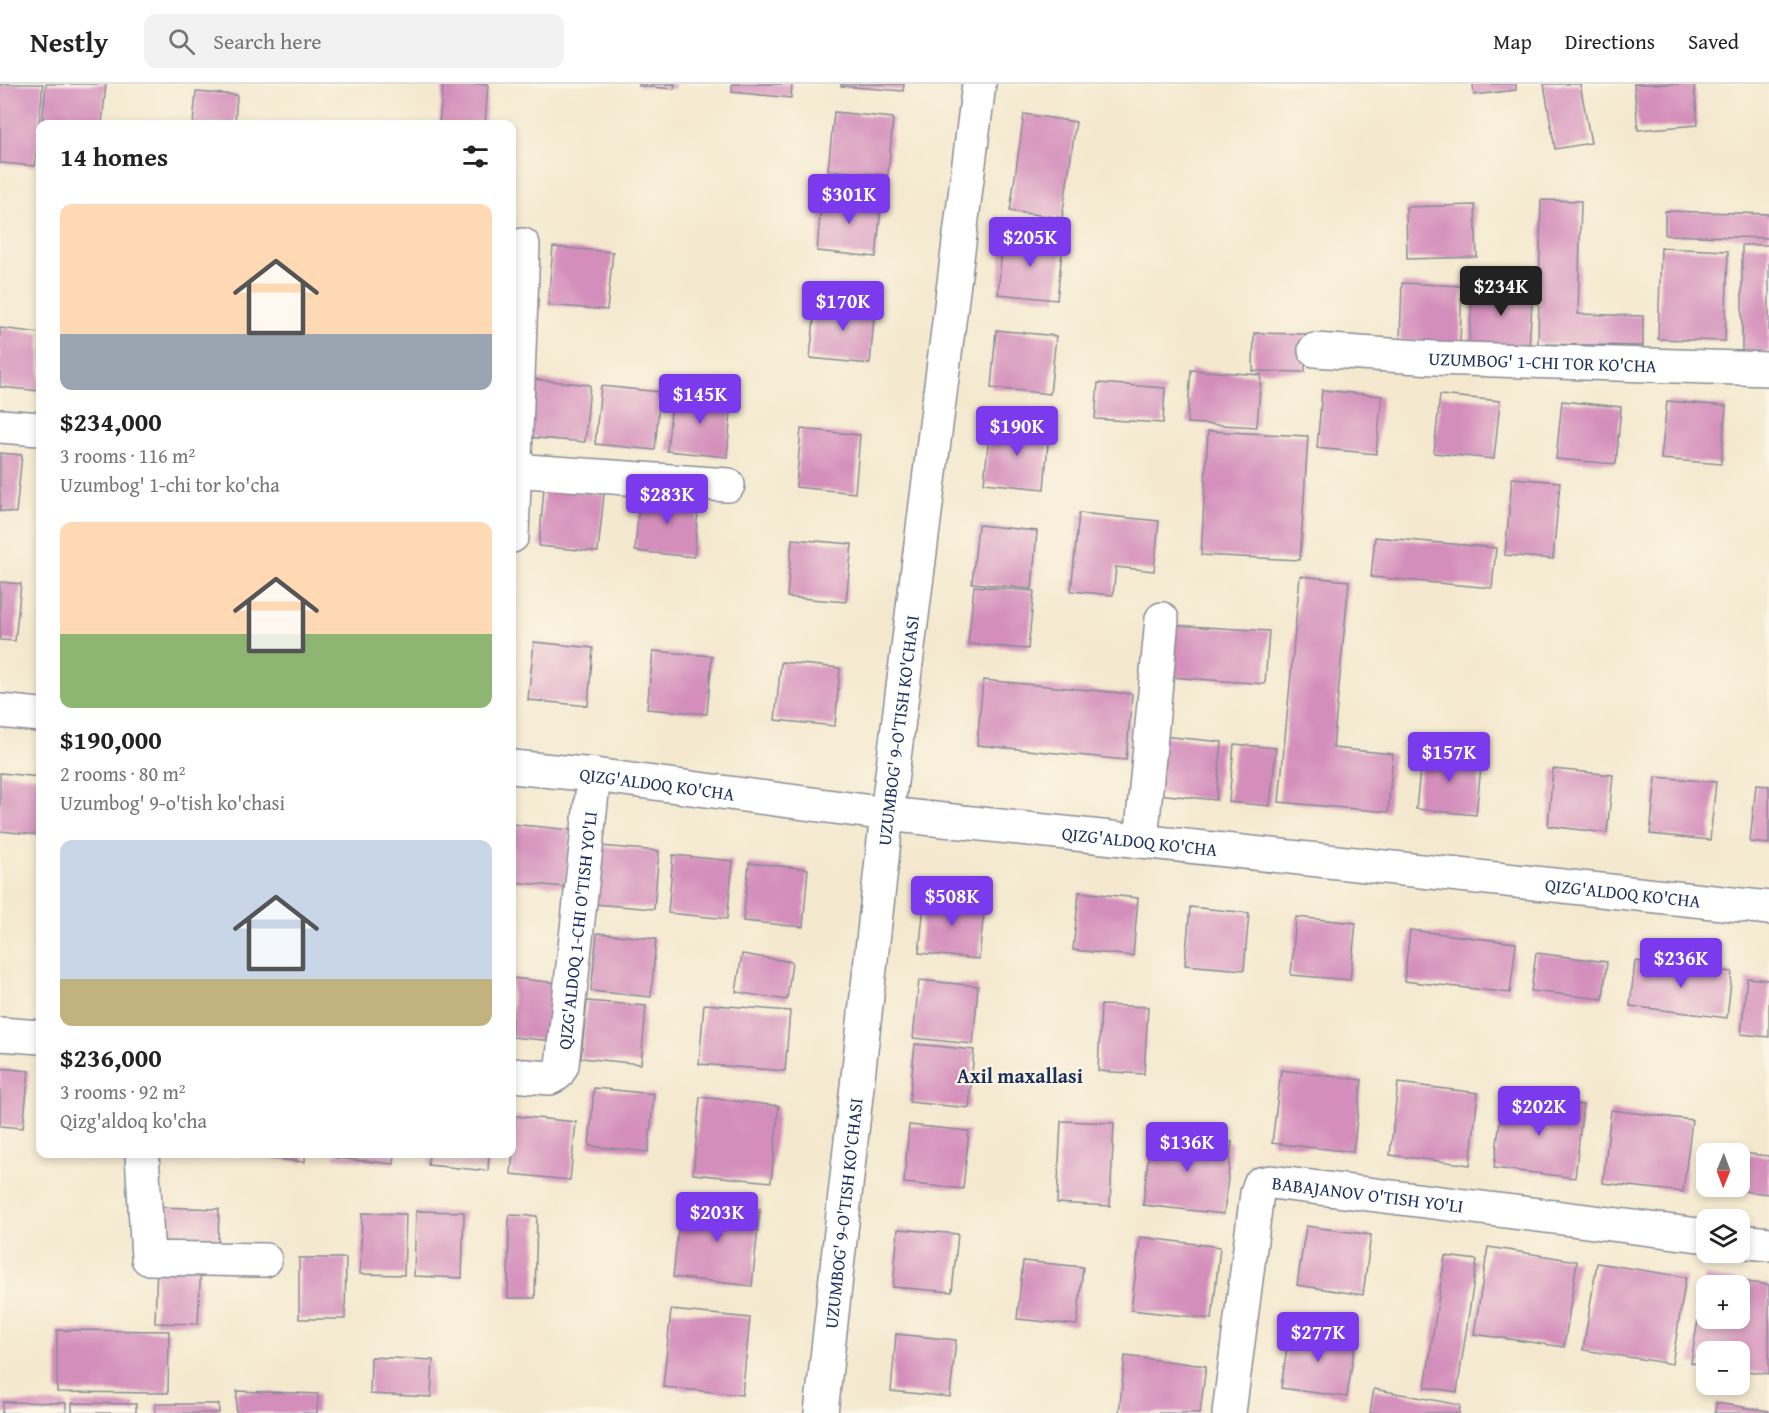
<!DOCTYPE html>
<html lang="en">
<head>
<meta charset="utf-8">
<style>
	body { margin:0; font-family:"Gentium Book Plus",serif; background:#f2f2f2; color:#222; height:100vh; display:flex; flex-direction:column; font-size:22px; white-space:nowrap }
	* { box-sizing:border-box; margin:0 }
	p { font-size:20px; color:#767676 }
	.icon { flex:none; width:33px; height:33px; fill:none; stroke:currentColor; stroke-width:2; stroke-linecap:round; stroke-linejoin:round }
	.map { position:relative; flex:1; overflow:hidden }
	.panel { position:absolute; left:36px; top:36px; width:480px; height:1038px; display:flex; flex-direction:column; background:#fff; border-radius:12px; box-shadow:0 3px 9px #0003 }
	.panel>* { flex:none }
	.needle { width:39px; rotate:181deg }
	.tools { position:absolute; left:1696px; top:1059px; display:grid; gap:12px }
	.tools a { display:grid; place-items:center; width:54px; height:54px; border-radius:12px; background:#fff; box-shadow:0 3px 9px #0003; font-size:30px }
	.price { position:absolute; translate:-50% -51px; padding:0 14px; border-radius:6px; background:#7c3aed; color:#fff; font-size:20px; line-height:39px; filter:drop-shadow(0 2px 3px #0008) }
	.price::after { content:''; position:absolute; left:50%; top:36px; width:18px; height:14px; margin-left:-9px; background:inherit; clip-path:polygon(0 0,100% 0,50% 100%) }
	.price.active { background:#222; color:#fff }
	ul { padding:0; list-style:none }
	li { display:grid; align-content:center; gap:12px; height:318px; padding:0 24px }
	li span { display:grid; place-items:center; height:186px; border-radius:12px; color:#555 }
	li>.icon { margin-inline-start:auto }
	span .icon { width:108px; height:108px; fill:#fffc; stroke-width:1 }
	li b { font-size:26px }
	h2 { display:flex; justify-content:space-between; align-items:center; height:72px; padding:0 24px; font-size:26px }
	header { display:flex; align-items:center; gap:36px; box-sizing:border-box; height:84px; padding:0 30px; background:#fff; border-bottom:2px solid #e0e0e0 }
	header strong { font-size:28px }
	nav { display:flex; gap:33px; margin-inline-start:auto; font-size:21px }
	.search { width:420px; height:54px; background:#f2f2f2; display:flex; align-items:center; gap:15px; box-sizing:border-box; padding:0 21px; border-radius:12px; color:#767676; font-size:22px }
	.map>svg:first-child { display:block }
	.building { fill:#d48ebb; fill-rule:evenodd }
	.lines { fill:none; stroke-linecap:round; stroke-linejoin:round }
	.minor-casing { stroke:#888c96; stroke-width:36 }
	.minor { stroke:#fff; stroke-width:33 }
	.labels { text-anchor:middle; dominant-baseline:central; stroke-width:4.5; stroke-linejoin:round; paint-order:stroke }
	.street-label { font-size:18px; fill:#1b2f5e; stroke:#fcf5e5 }
	.neighbourhood-label { font-size:20px; font-weight:bold; fill:#1b2f5e; stroke:#fcf5e5 }
</style>
</head>
<body>
<header>
<strong>Nestly</strong>
<div class="search"><svg class="icon" aria-label="search" viewBox="0 0 24 24"><circle cx="10" cy="10" r="6"/><path d="M15 15l6 6"/></svg>Search here</div>
<nav><a>Map</a><a>Directions</a><a>Saved</a></nav>
</header>
<div class="map">
<svg width="1769" height="1329" viewBox="0 0 1769 1329">
	<rect width="100%" height="100%" fill="#fcf5e5"/>
	<filter id="ink" filterUnits="userSpaceOnUse"><feTurbulence type="fractalNoise" baseFrequency=".0167" numOctaves="2"/><feDisplacementMap in="SourceGraphic" scale="12" xChannelSelector="R" yChannelSelector="G"/><feConvolveMatrix kernelMatrix="1 2 1 2 8 2 1 2 1" color-interpolation-filters="sRGB"/></filter>
	<filter id="wash" filterUnits="userSpaceOnUse"><feTurbulence type="fractalNoise" baseFrequency=".008" numOctaves="4" result="noise"/><feDisplacementMap in="SourceGraphic" scale="24" xChannelSelector="R" yChannelSelector="G"/><feGaussianBlur stdDeviation="1.35" result="paint"/><feColorMatrix in="noise" values="0 0 0 0 0 0 0 0 0 0 0 0 0 0 0 0 0 1.4 0 .05"/><feComposite in="paint" operator="in"/></filter>
	<g filter="url(#wash)">
		<rect width="100%" height="100%" fill="#f4e9cf"/>
		<g id="blocks">
			<g class="building">
				<path d="M0,0H43L35,82L0,79Z"/>
				<path d="M46,0H106L102,40H42Z"/>
				<path d="M443,0H488L485,40H439Z"/>
				<path d="M639,0H675L674,5L639,2Z"/>
				<path d="M732,0H792L791,14L732,8Z"/>
				<path d="M841,0H904L903,7L841,2Z"/>
				<path d="M1473,0H1516V6L1474,11Z"/>
				<path d="M1544,0H1580L1591,59L1555,65Z"/>
				<path d="M1634,0H1694L1698,41L1638,46Z"/>
				<path d="M196,8L237,11L235,40H193Z"/>
				<path d="M834,28L893,34L888,91L828,86Z"/>
				<path d="M1024,30L1076,38L1062,134L1010,127Z"/>
				<path d="M822,109L882,115L876,173L817,167Z"/>
				<path d="M1541,116L1581,117L1578,230L1643,232V262L1538,260Z"/>
				<path d="M1475,121L1477,173L1407,175L1406,123Z"/>
				<path d="M1665,127L1769,130V154L1665,151Z"/>
				<path d="M1003,152L1063,158L1057,216L998,210Z"/>
				<rect x="1742" y="161" width="27" height="107"/>
				<path d="M553,163L613,168L607,226L548,221Z"/>
				<path d="M1661,164L1728,167L1725,257L1658,255Z"/>
				<path d="M1402,199L1462,202L1460,260L1400,257Z"/>
				<path d="M1473,202L1533,206L1529,263L1469,260Z"/>
				<path d="M816,216L875,222L870,280L810,274Z"/>
				<path d="M0,244L40,249V307L0,303Z"/>
				<path d="M996,246L1056,252L1050,310L991,304Z"/>
				<path d="M1254,249L1306,250L1305,288L1253,287Z"/>
				<path d="M1191,286L1261,291L1257,343L1187,339Z"/>
				<path d="M531,295L590,301L585,358L525,353Z"/>
				<path d="M1098,299L1165,304L1163,339L1095,335Z"/>
				<path d="M601,302L660,308L655,366L595,360Z"/>
				<path d="M1322,306L1382,312L1376,370L1317,364Z"/>
				<path d="M673,310L732,315L727,373L667,367Z"/>
				<path d="M1440,311L1500,317L1494,375L1434,369Z"/>
				<path d="M1562,317L1621,323L1616,380L1556,375Z"/>
				<path d="M1667,317L1726,322L1721,380L1661,375Z"/>
				<path d="M990,341L1049,347L1044,405L984,399Z"/>
				<path d="M801,345L860,351L855,409L796,403Z"/>
				<path d="M1208,347L1308,352L1300,476L1201,471Z"/>
				<path d="M0,369L22,371L16,429L0,427Z"/>
				<path d="M1512,394L1560,398L1553,475L1505,471Z"/>
				<path d="M544,404L604,410L598,468L539,462Z"/>
				<path d="M640,409L699,415L694,473L635,467Z"/>
				<path d="M1079,429L1159,437L1154,487L1116,483L1113,511L1071,507Z"/>
				<path d="M978,441L1037,447L1032,505L972,499Z"/>
				<path d="M1375,453L1496,464L1492,504L1371,493Z"/>
				<path d="M792,455L852,460L846,518L787,513Z"/>
				<path d="M1300,492L1349,497L1333,664L1393,670L1388,728L1279,718Z"/>
				<path d="M0,498L21,500L15,557L0,556Z"/>
				<path d="M974,502L1034,507L1028,565L968,560Z"/>
				<path d="M1173,541L1269,547L1265,600L1170,593Z"/>
				<path d="M534,558L593,564L588,622L528,616Z"/>
				<path d="M653,567L712,572L707,630L647,625Z"/>
				<path d="M781,578L840,584L835,642L775,636Z"/>
				<path d="M983,596L1132,610L1126,676L977,661Z"/>
				<path d="M1162,652L1222,658L1216,716L1157,710Z"/>
				<path d="M1234,660L1276,664L1270,722L1229,718Z"/>
				<path d="M1422,667L1482,673L1476,731L1416,725Z"/>
				<path d="M1553,685L1613,691L1607,749L1548,742Z"/>
				<path d="M0,689L40,693V751L0,747Z"/>
				<path d="M1656,693L1716,698L1710,756L1650,750Z"/>
				<path d="M1756,701L1769,702V760L1750,758Z"/>
				<path d="M512,740L571,746L565,803L512,798Z"/>
				<path d="M600,762L659,767L654,825L594,820Z"/>
				<path d="M673,771L733,777L727,835L668,829Z"/>
				<path d="M749,779L808,785L803,843L743,837Z"/>
				<path d="M1079,808L1138,814L1133,872L1073,866Z"/>
				<path d="M925,811L985,817L979,875L919,869Z"/>
				<path d="M1190,823L1249,829L1244,886L1185,881Z"/>
				<path d="M1296,833L1356,839L1350,896L1291,891Z"/>
				<path d="M1410,846L1516,859L1510,909L1404,897Z"/>
				<path d="M597,849L656,855L651,913L591,907Z"/>
				<path d="M1536,869L1607,878L1603,915L1531,907Z"/>
				<path d="M742,870L792,878L787,916L736,908Z"/>
				<path d="M1635,877L1732,888L1727,934L1630,922Z"/>
				<path d="M512,894L558,899L553,957L512,953Z"/>
				<path d="M1747,894L1769,896V953L1741,950Z"/>
				<path d="M919,896L978,902L973,960L913,954Z"/>
				<path d="M587,917L646,922L641,980L581,974Z"/>
				<path d="M704,920L790,927L785,987L699,980Z"/>
				<path d="M1101,921L1148,923L1144,990L1098,987Z"/>
				<path d="M915,960L974,966L969,1024L909,1018Z"/>
				<path d="M0,984L29,987L23,1044L0,1042Z"/>
				<path d="M1281,986L1362,996L1353,1068L1272,1059Z"/>
				<path d="M1398,999L1478,1009L1470,1081L1390,1071Z"/>
				<path d="M594,1004L654,1010L648,1068L589,1062Z"/>
				<path d="M1503,1012L1583,1021L1575,1094L1494,1084Z"/>
				<path d="M700,1013L779,1022L771,1098L693,1090Z"/>
				<path d="M1611,1026L1692,1036L1683,1108L1603,1099Z"/>
				<path d="M516,1032L576,1038L570,1096L511,1090Z"/>
				<path d="M1061,1037L1114,1039L1110,1122L1057,1119Z"/>
				<path d="M909,1041L969,1047L963,1105L904,1099Z"/>
				<path d="M1151,1048L1232,1058L1224,1130L1143,1121Z"/>
				<path d="M1740,1069L1769,1072V1110L1715,1104L1740,1102Z"/>
				<path d="M245,1070H305V1078L245,1072Z"/>
				<path d="M335,1070H395L394,1080L335,1074Z"/>
				<path d="M429,1070H489L488,1087L428,1081Z"/>
				<path d="M681,1117L760,1125L752,1202L673,1193Z"/>
				<path d="M158,1123L219,1125L218,1161L157,1159Z"/>
				<path d="M416,1127L464,1128L462,1194L414,1192Z"/>
				<path d="M362,1129L406,1130L404,1191L360,1190Z"/>
				<path d="M509,1131L537,1132L535,1214H508Z"/>
				<path d="M1306,1142L1371,1151L1363,1211L1297,1201Z"/>
				<path d="M898,1145L958,1150L952,1208L893,1203Z"/>
				<path d="M1140,1153L1220,1163L1212,1235L1131,1226Z"/>
				<path d="M1488,1163L1577,1177L1564,1263L1474,1250Z"/>
				<path d="M1445,1172L1477,1176L1457,1308L1425,1303Z"/>
				<path d="M299,1174H346L345,1235H299Z"/>
				<path d="M1023,1177L1083,1183L1077,1241L1017,1235Z"/>
				<path d="M157,1179L201,1180L198,1240L155,1239Z"/>
				<path d="M1597,1179L1686,1193L1672,1280L1583,1266Z"/>
				<path d="M1705,1192L1769,1201V1290L1740,1286V1268H1707V1281L1691,1279ZM1707,1202H1740V1234H1707Z"/>
				<path d="M671,1226L750,1234L742,1311L663,1303Z"/>
				<path d="M1290,1244L1356,1254L1347,1313L1281,1304Z"/>
				<path d="M57,1246L169,1247L168,1309L57,1308Z"/>
				<path d="M896,1250L956,1256L950,1313L891,1307Z"/>
				<path d="M1125,1272L1206,1282L1200,1329H1119Z"/>
				<path d="M371,1273L433,1276L431,1313L370,1310Z"/>
				<path d="M1374,1305L1460,1321L1459,1329H1370Z"/>
				<path d="M237,1307L318,1310L317,1329H236Z"/>
				<path d="M3,1318L66,1319V1329H2Z"/>
				<path d="M72,1319L136,1320V1329H72Z"/>
				<path d="M1716,1319L1769,1327V1329H1715Z"/>
				<rect x="155" y="1320" width="64" height="9"/>
			</g>
		</g>
	</g>
	<g filter="url(#ink)">
		<use href="#blocks" fill-opacity="0" stroke="#888c96" stroke-width="1.5"/>
		<g class="lines">
			<defs>
				<g id="minor">
					<path id="s1" d="M1315,266L1434,274L1769,285"/>
					<path d="M0,342L40,345"/>
					<path d="M512,386L728,401"/>
					<path d="M512,452L523,161"/>
					<path d="M0,627L40,631"/>
					<path id="s2" d="M512,683L594,691L887,730L1769,824"/>
					<path d="M1141,757L1162,535"/>
					<path d="M0,950L40,953"/>
					<path id="s3" d="M512,991L550,994L557,990L562,981L594,691"/>
					<path d="M142,1070L148,1174L265,1176"/>
					<path d="M1740,1157L1769,1160"/>
					<path id="s4" d="M821,1329L887,730L979,0"/>
					<path id="s5" d="M1229,1329L1257,1109L1260,1100L1271,1098L1707,1152"/>
				</g>
			</defs>
			<use href="#minor" class="minor-casing"/>
			<use href="#minor" class="minor"/>
		</g>
	</g>
	<g class="labels">
		<g class="street-label">
			<text stroke="none"><textPath href="#s1" startOffset="228">UZUMBOG' 1-CHI TOR KO'CHA</textPath></text>
			<text stroke="none"><textPath href="#s4" startOffset="687">UZUMBOG' 9-O'TISH KO'CHASI</textPath></text>
			<text stroke="none"><textPath href="#s2" startOffset="146">QIZG'ALDOQ KO'CHA</textPath></text>
			<text stroke="none"><textPath href="#s2" startOffset="632">QIZG'ALDOQ KO'CHA</textPath></text>
			<text stroke="none"><textPath href="#s2" startOffset="1118">QIZG'ALDOQ KO'CHA</textPath></text>
			<text stroke="none"><textPath href="#s3" startOffset="192">QIZG'ALDOQ 1-CHI O'TISH YO'LI</textPath></text>
			<text stroke="none"><textPath href="#s5" startOffset="340">BABAJANOV O'TISH YO'LI</textPath></text>
			<text stroke="none"><textPath href="#s4" startOffset="201">UZUMBOG' 9-O'TISH KO'CHASI</textPath></text>
		</g>
		<g class="neighbourhood-label">
			<text x="1020" y="991">Axil maxallasi</text>
		</g>
	</g>
</svg>
<div class="tools">
<a><svg class="needle" viewBox="-14 -14 28 28"><path d="M0-13l5 13h-10z" fill="#e53935"/><path d="M0 13l5-13h-10z" fill="#767676"/></svg></a>
<a><svg class="icon" aria-label="layers" viewBox="0 0 24 24"><path d="M12 4l9 5-9 5-9-5zM3 14l9 5 9-5"/></svg></a>
<a>+</a>
<a>−</a>
</div>
<b class="price" style="left:849px;top:141px">$301K</b>
<b class="price" style="left:1030px;top:184px">$205K</b>
<b class="price active" style="left:1501px;top:233px">$234K</b>
<b class="price" style="left:843px;top:248px">$170K</b>
<b class="price" style="left:700px;top:341px">$145K</b>
<b class="price" style="left:1017px;top:373px">$190K</b>
<b class="price" style="left:667px;top:441px">$283K</b>
<b class="price" style="left:1449px;top:699px">$157K</b>
<b class="price" style="left:952px;top:843px">$508K</b>
<b class="price" style="left:1681px;top:905px">$236K</b>
<b class="price" style="left:1539px;top:1053px">$202K</b>
<b class="price" style="left:1187px;top:1089px">$136K</b>
<b class="price" style="left:717px;top:1159px">$203K</b>
<b class="price" style="left:1318px;top:1279px">$277K</b>
<section class="panel">
<h2>14 homes<svg class="icon" aria-label="filters" viewBox="0 0 24 24"><path d="M4 7h16M4 17h16"/><circle cx="9" cy="7" r="2"/><circle cx="15" cy="17" r="2"/></svg></h2>
<ul>
<li><span style="background:linear-gradient(#ffd9b3 70%,#9aa5b1 0)"><svg class="icon" aria-label="home" viewBox="0 0 24 24"><path d="M3 11l9-7 9 7M6 9v11h12V9"/></svg></span><div><b>$234,000</b><p>3 rooms · 116 m²</p><p>Uzumbog' 1-chi tor ko'cha</p></div></li>
<li><span style="background:linear-gradient(#ffd9b3 60%,#8fb573 0)"><svg class="icon" aria-label="home" viewBox="0 0 24 24"><path d="M3 11l9-7 9 7M6 9v11h12V9"/></svg></span><div><b>$190,000</b><p>2 rooms · 80 m²</p><p>Uzumbog' 9-o'tish ko'chasi</p></div></li>
<li><span style="background:linear-gradient(#c9d6e8 75%,#c2b280 0)"><svg class="icon" aria-label="home" viewBox="0 0 24 24"><path d="M3 11l9-7 9 7M6 9v11h12V9"/></svg></span><div><b>$236,000</b><p>3 rooms · 92 m²</p><p>Qizg'aldoq ko'cha</p></div></li>
</ul>
</section>
</div>
</body>
</html>
